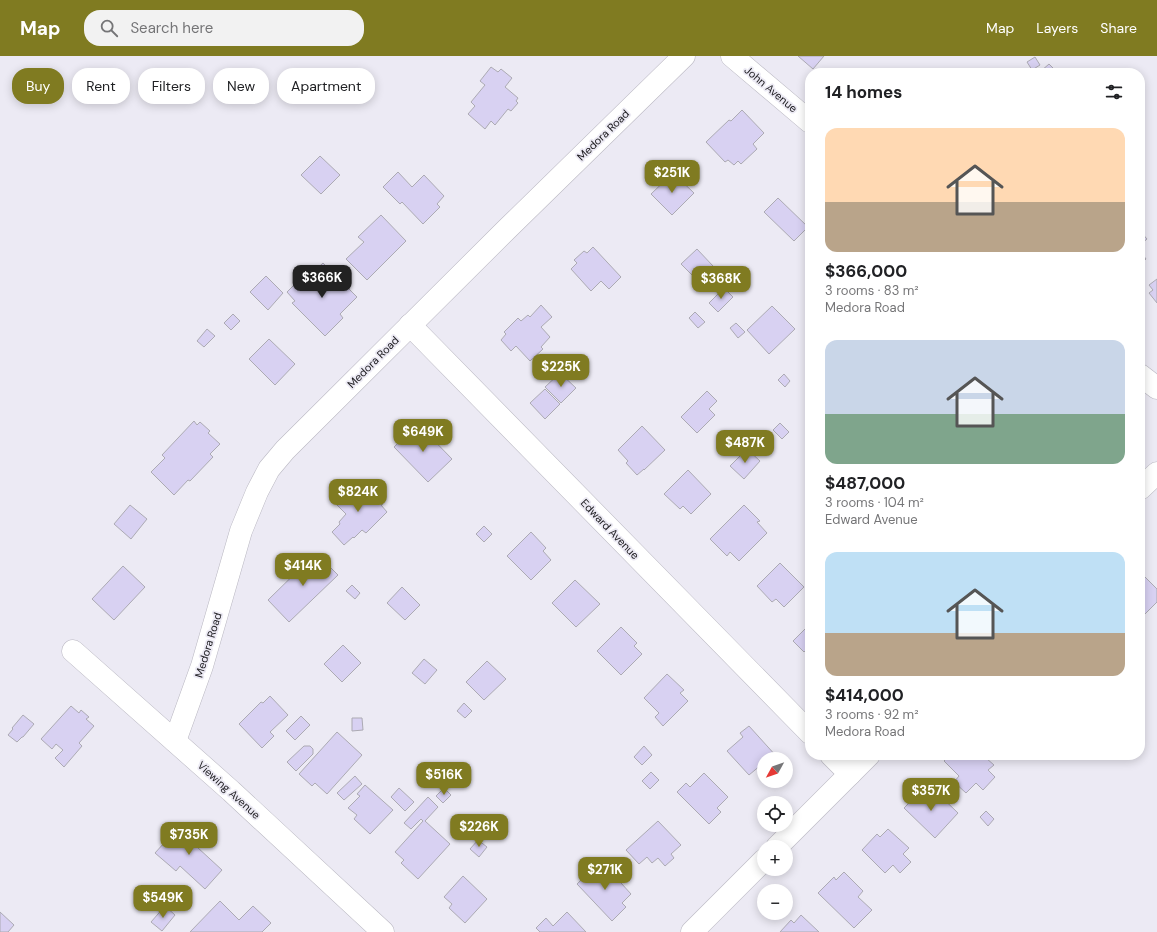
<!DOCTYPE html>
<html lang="en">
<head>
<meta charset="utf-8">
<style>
	body { margin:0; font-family:"DM Sans",sans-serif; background:#f2f2f2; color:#202124; height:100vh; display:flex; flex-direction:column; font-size:15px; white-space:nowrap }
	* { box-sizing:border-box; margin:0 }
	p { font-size:13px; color:#757577 }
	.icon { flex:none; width:22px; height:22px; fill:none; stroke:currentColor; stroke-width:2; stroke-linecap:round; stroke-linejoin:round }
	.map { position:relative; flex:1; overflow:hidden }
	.side { position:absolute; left:805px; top:12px; width:340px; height:692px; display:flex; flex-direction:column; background:#fff; border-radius:16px; box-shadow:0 2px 10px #0003 }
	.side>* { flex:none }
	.top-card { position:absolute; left:12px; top:12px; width:380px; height:36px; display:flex; gap:8px }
	.needle { width:26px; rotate:230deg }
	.tools { position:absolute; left:757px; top:696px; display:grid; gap:8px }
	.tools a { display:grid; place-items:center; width:36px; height:36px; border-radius:50%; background:#fff; box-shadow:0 2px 10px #0003; font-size:20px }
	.price { position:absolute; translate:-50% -34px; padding:0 9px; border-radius:8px; background:#807b21; color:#fff; font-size:13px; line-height:26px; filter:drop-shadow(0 1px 2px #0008) }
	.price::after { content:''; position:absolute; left:50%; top:24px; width:12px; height:9px; margin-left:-6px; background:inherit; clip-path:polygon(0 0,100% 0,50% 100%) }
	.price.active { background:#222; color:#fff }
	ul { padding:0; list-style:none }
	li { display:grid; align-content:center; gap:8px; height:212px; padding:0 20px }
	li span { display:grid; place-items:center; height:124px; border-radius:12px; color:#555 }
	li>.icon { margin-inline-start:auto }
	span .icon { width:72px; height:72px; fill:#fffc; stroke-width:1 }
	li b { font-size:17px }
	h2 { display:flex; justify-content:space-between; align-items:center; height:48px; padding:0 20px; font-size:17px }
	.pill { padding:0 14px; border-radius:16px; background:#fff; box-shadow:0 2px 10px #0003; font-size:14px; line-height:36px }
	.pill.active { background:#807b21; color:#fff }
	header { display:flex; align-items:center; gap:24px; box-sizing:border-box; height:56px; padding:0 20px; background:#807b21; color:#fff }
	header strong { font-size:19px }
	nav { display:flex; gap:22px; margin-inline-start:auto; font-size:14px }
	.search { width:280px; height:36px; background:#f2f2f2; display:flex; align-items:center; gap:10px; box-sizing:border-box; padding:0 14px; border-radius:16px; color:#757577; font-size:15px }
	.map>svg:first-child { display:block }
	.building { fill:#d8d1f2; stroke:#acaab3 }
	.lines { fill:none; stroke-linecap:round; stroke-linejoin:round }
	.minor-casing { stroke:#bab8c2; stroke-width:23 }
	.minor { stroke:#fff; stroke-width:22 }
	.labels { text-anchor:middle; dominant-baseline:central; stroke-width:3.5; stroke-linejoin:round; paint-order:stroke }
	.street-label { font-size:11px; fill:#1b1a1e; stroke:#eceaf4 }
</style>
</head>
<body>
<header>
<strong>Map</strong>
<div class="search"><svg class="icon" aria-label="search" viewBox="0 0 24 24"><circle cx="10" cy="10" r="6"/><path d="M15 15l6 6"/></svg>Search here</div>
<nav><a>Map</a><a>Layers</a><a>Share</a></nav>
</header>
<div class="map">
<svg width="1157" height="876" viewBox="0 0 1157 876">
	<rect width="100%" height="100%" fill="#eceaf4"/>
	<g class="building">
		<path d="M798,0H824L813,13Z"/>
		<path d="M1035,1L1040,9L1032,14L1027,6Z"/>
		<path d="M1049,8L1058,17H1043L1041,15Z"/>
		<path d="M491,11L498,16L501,13L512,22L505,31L518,42L516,45L518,47L511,55L508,53L495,69L491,65L485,73L468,58L475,50L471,46L485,29L480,25Z"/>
		<path d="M742,54L764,77L753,88L757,93L741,108L738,105L734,109L728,104L725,106L706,86L729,64L731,65Z"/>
		<path d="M320,100L340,119L321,138L301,119Z"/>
		<path d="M398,116L412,131L424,119L444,140L437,148L440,151L423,168L402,146L400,148L383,131Z"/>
		<path d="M673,117L694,137L672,159L651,138Z"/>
		<path d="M778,142L808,171L794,185L764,156Z"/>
		<path d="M381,159L406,185L367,224L346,203L364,186L358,181Z"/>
		<path d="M1140,175L1147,183L1140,189Z"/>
		<path d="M593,191L621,221L609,233L601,225L591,235L590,234L571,213L577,207L574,204L584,195L587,197Z"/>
		<path d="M697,193L713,210L698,225L681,208Z"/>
		<path d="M1140,195L1146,203L1140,208Z"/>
		<path d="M323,207L357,241L340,258L343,262L325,280L292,247L295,245L287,236L300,223L308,231L310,229L305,224Z"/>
		<path d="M266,220L283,237L268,254L250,236Z"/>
		<path d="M1157,223V247L1149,237L1153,234L1149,229Z"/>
		<path d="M724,232L733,241L718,256L709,247Z"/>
		<path d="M541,249L552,261L541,271L550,281L541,291L543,293L530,305L516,290L511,295L501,284L506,278L504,276L518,262L521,265L528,259L530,261Z"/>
		<path d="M772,250L795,273L769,298L747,274Z"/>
		<path d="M695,256L705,266L698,272L689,262Z"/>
		<path d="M233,258L240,265L231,274L224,267Z"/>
		<path d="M736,267L745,276L738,282L730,272Z"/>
		<path d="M207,273L215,280L204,291L197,285Z"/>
		<path d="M269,283L295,308L275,329L249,303Z"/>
		<path d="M560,317L576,332L561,347L545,331Z"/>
		<path d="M784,318L790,325L785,331L778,324Z"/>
		<path d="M545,333L560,348L545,363L530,347Z"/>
		<path d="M707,335L717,345L709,353L715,359L697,377L681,361Z"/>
		<path d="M194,365L197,369L200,366L210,375L208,377L220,388L210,398L213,401L190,425L188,424L174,439L151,416L165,402L162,399Z"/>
		<path d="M780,367L789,376L782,383L773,374Z"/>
		<path d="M418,368L452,403L428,426L394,391Z"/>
		<path d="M642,370L665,394L644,414V413L637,419L626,407L628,405L618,394Z"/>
		<path d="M747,393L760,405L744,423L730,410Z"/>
		<path d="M688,414L711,438L691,458L683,450L680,453L664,438Z"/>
		<path d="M360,425L383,448L381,449L387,456L366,477L362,474L354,482L353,481L344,489L332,476L340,468L339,466L346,458L336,448Z"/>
		<path d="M130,449L147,463L131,483L114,468Z"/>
		<path d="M744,449L760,465L757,466L767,477L739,505L730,496L727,500L710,483Z"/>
		<path d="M484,470L492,478L484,486L476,478Z"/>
		<path d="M531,476L546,492L543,495L551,504L531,524L507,500Z"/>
		<path d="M316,497L338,519L289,566L268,544Z"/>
		<path d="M780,507L804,531L784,551L776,543L772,546L757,530Z"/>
		<path d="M123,510L145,531L114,564L92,543Z"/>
		<path d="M1140,516L1157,533V546L1141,562L1140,561Z"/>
		<path d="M575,524L600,548L576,571L552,547Z"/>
		<path d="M352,529L360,537L355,543L346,535Z"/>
		<path d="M402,531L420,549L405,564L387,547Z"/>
		<path d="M621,571L637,587L634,590L642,598L621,619L597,595Z"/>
		<path d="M807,571L810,574V590L804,596L793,585Z"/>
		<path d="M343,589L361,607L342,626L324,608Z"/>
		<path d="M424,603L437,614L425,628L412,617Z"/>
		<path d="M487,605L506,623L484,644L466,626Z"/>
		<path d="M667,618L684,634L680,637L688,645L663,670L655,661L659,657L644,642Z"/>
		<path d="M270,640L288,659L270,676L274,680L262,692L239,668L261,646L263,647Z"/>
		<path d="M464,647L472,655L465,662L457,655Z"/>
		<path d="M71,650L79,657L81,654L89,661L86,663L94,670L79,687L82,690L64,711L55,702L63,694L56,688L52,693L41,683Z"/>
		<path d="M23,659L34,668L23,681H22L17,686L8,679L13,673L12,672Z"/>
		<path d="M301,660L310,669L295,684L286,675Z"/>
		<path d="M352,662H362L363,674L352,675Z"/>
		<path d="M749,670L777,701L775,703H764V713L761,709L749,719L727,695L743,681L740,677Z"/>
		<path d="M337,676L362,699L327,738L315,727L312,730L299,718Z"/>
		<path d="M304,690H310L313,693V698L296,715L287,706Z"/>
		<path d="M644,690L652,699L642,709L634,701Z"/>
		<path d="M950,699H989L986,702L994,709L988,714L995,721L983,734L976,727L966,737L954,726L959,720L944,705Z"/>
		<path d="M651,716L659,724L650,733L642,725Z"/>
		<path d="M704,717L728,741L717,752L721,756L709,768L677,736L686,727L690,731Z"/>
		<path d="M355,720L362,728L344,744L337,737Z"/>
		<path d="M365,729L393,754L370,778L354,763L357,759L348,752L360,740L357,738Z"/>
		<path d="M931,731L958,757L935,782L904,752L920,736L923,739Z"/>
		<path d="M399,732L414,746L405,755L391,741Z"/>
		<path d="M444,732L451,739L443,747L436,740Z"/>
		<path d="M428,741L438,751L425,765L450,788L418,823L401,807L404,804L395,796L423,765L421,763L411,773L404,767Z"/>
		<path d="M986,755L994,763L988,770L980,761Z"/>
		<path d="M658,765L681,789L671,798L674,802L665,810L658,802L652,807L647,801L639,808L626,794Z"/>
		<path d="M183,766L203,784L197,791L222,814L205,833L180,810L176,815L155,797Z"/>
		<path d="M888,773L909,792L903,798L911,806L900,817L893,809L885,817L862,794L877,778L880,781Z"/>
		<path d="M478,784L487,791L479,801L470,793Z"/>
		<path d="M601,805L631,838L622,847L626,851L612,865L577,828Z"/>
		<path d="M844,816L863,835L858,841L872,854L854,872L818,837L834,821L836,824Z"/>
		<path d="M463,820L487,843L465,867L449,852L452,848L444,841Z"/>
		<path d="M220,845L239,864L253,850L271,867L262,876H190Z"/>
		<path d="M165,850L175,859L162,875L151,866Z"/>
		<path d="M0,856L14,869L8,876H0Z"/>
		<path d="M567,856L586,876H540L536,872L546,862L553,870Z"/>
		<path d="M801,859L819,876H780L791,864L794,867Z"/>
	</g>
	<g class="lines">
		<defs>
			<g id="minor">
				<path d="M732,0L810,66"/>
				<path d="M410,269L810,677"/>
				<path d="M1140,319L1157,332"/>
				<path d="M1140,433L1157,417"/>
				<path d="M73,595L231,735L383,876"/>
				<path d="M175,685L202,610L241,475L257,436L269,413L285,394L506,174L684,0"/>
				<path d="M831,699L850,718"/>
				<path d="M777,791L869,699"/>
				<path d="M692,876L764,804"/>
			</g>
		</defs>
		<use href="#minor" class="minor-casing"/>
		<use href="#minor" class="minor"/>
	</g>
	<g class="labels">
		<g class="street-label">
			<text transform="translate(771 33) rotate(40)">John Avenue</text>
			<text transform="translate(603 79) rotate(-44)">Medora Road</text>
			<text transform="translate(373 306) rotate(-45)">Medora Road</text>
			<text transform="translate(610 473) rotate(46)">Edward Avenue</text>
			<text transform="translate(208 589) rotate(-73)">Medora Road</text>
			<text transform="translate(229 734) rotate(42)">Viewing Avenue</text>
		</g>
	</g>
</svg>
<div class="tools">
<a><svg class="needle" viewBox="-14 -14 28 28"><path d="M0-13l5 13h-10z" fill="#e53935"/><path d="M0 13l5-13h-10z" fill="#757577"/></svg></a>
<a><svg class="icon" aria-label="locate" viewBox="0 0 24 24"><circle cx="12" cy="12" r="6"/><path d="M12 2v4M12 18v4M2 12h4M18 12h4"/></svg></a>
<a>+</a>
<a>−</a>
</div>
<b class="price" style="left:672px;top:138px">$251K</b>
<b class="price active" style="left:322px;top:243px">$366K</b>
<b class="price" style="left:721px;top:244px">$368K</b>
<b class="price" style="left:561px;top:332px">$225K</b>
<b class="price" style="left:423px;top:397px">$649K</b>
<b class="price" style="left:745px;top:408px">$487K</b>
<b class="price" style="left:358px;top:457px">$824K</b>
<b class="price" style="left:303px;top:531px">$414K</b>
<b class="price" style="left:444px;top:740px">$516K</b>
<b class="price" style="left:931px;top:756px">$357K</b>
<b class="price" style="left:479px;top:792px">$226K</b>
<b class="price" style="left:189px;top:800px">$735K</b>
<b class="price" style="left:605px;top:835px">$271K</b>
<b class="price" style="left:163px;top:863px">$549K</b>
<div class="top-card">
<a class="pill active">Buy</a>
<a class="pill">Rent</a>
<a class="pill">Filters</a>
<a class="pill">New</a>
<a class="pill">Apartment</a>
</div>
<section class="side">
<h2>14 homes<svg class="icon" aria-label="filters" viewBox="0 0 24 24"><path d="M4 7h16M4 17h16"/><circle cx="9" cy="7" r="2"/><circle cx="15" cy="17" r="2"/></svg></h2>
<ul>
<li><span style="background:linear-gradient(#ffd9b3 60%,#b9a48a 0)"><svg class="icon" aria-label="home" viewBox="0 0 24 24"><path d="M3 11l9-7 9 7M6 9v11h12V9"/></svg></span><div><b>$366,000</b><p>3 rooms · 83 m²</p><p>Medora Road</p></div></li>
<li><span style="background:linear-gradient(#c9d6e8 60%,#7fa58c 0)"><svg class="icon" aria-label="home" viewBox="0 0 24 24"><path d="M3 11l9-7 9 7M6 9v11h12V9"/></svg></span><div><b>$487,000</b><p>3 rooms · 104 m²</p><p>Edward Avenue</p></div></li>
<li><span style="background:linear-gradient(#bfe0f5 65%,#b9a48a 0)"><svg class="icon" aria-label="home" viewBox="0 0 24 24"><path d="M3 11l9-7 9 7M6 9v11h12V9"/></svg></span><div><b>$414,000</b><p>3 rooms · 92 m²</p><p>Medora Road</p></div></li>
</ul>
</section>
</div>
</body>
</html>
